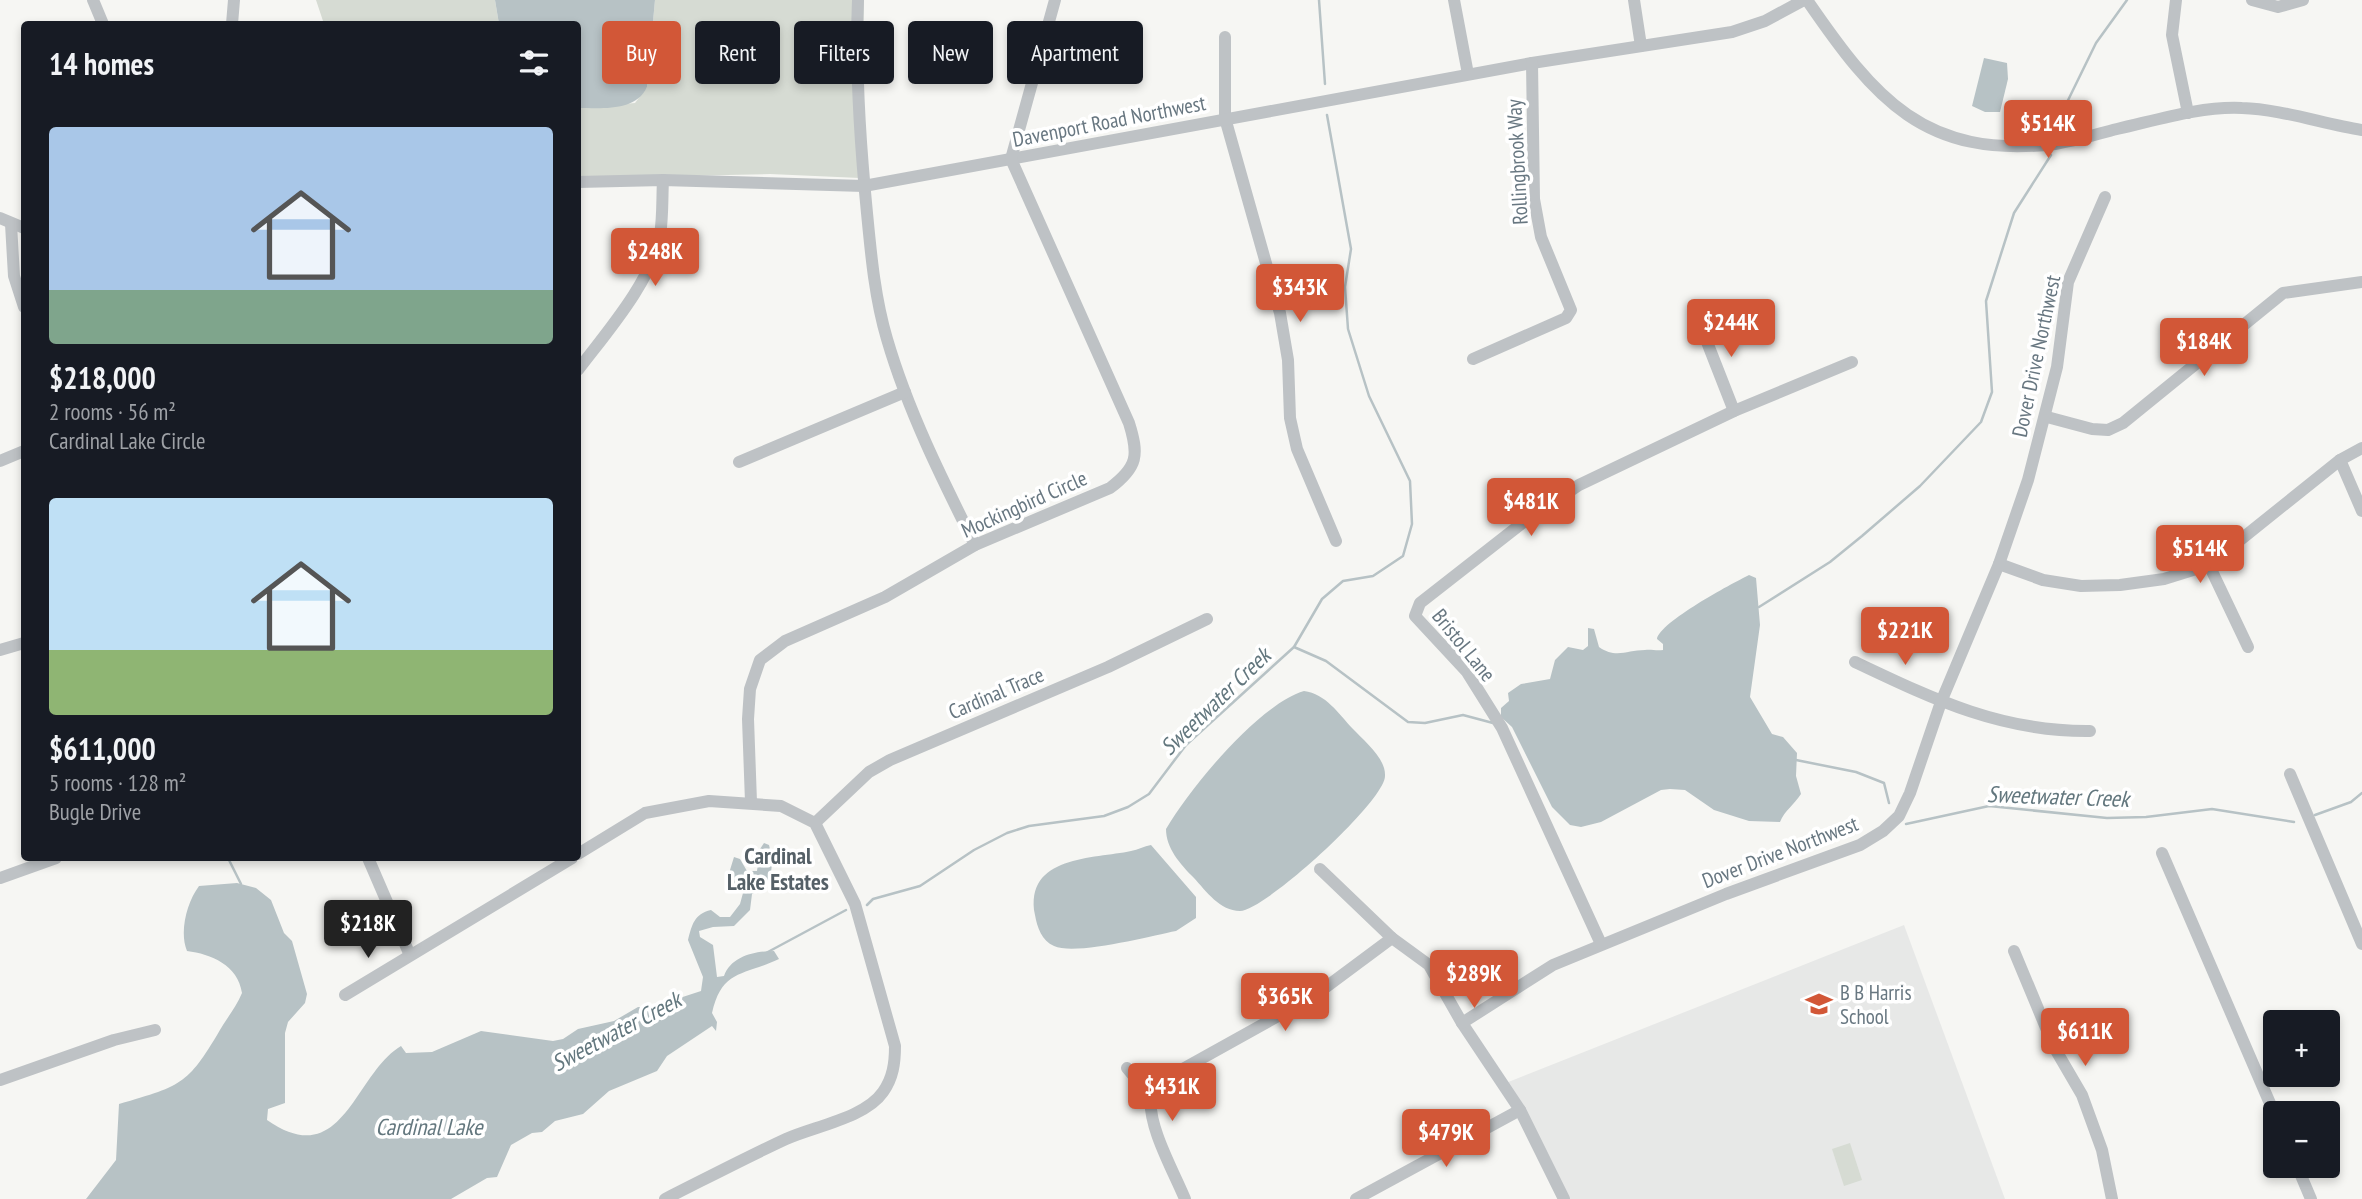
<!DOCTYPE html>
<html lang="en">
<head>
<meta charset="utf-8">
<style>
	body { margin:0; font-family:"PT Sans Narrow",sans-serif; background:#242831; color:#f1f3f6; height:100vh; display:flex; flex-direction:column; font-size:26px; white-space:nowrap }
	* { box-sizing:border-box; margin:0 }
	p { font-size:23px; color:#9ea1a6 }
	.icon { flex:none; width:38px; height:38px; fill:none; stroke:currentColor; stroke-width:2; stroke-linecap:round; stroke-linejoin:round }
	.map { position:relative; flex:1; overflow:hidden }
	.side { position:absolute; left:21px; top:21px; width:560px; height:840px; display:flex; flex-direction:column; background:#171b24; border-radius:7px; box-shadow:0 4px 10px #0003 }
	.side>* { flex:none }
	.guide { position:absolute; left:602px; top:21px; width:665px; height:63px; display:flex; gap:14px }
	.controls { position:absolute; left:2263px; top:1010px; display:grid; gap:14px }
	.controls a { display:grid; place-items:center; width:77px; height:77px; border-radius:7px; background:#171b24; box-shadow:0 4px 10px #0003; font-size:35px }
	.price { position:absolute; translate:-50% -60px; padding:0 16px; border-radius:7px; background:#d25737; color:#fff; font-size:23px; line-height:46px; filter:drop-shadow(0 2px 4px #0008) }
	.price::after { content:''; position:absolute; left:50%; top:42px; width:21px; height:16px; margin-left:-10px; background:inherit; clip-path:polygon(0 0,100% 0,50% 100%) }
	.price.active { background:#222; color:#fff }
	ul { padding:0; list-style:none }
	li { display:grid; align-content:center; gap:14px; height:371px; padding:0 28px }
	li span { display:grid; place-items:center; height:217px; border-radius:7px; color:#555 }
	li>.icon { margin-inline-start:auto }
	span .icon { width:126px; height:126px; fill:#fffc; stroke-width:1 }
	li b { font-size:30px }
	h2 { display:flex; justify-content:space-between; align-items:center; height:84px; padding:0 28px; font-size:30px }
	.tag { padding:0 24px; border-radius:7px; background:#171b24; box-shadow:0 4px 10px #0003; font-size:24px; line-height:63px }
	.tag.active { background:#d25737; color:#fff }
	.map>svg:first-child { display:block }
	.built { fill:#e7e8e7 }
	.green { fill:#d6dbd3 }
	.water { fill:#b7c2c5 }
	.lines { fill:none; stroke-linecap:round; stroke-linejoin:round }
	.stream { stroke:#b7c2c5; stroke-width:2.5 }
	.minor { stroke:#bec2c5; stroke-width:12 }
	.labels { text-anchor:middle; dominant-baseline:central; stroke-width:7; stroke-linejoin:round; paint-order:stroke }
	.street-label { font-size:21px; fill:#687781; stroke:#fff }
	.poi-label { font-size:21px; fill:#687781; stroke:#fff; text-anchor:start }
	.water-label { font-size:23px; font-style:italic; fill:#63777e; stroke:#fff }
	.neighbourhood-label { font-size:23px; font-weight:bold; fill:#556067; stroke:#fff }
</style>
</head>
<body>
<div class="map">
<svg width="2362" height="1199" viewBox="0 0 2362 1199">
	<rect width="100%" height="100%" fill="#f6f6f3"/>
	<path class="built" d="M1904,925L2005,1199H1567L1506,1083Z"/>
	<g class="green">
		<path d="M316,0H495L499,24H324Z"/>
		<path d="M655,0H864L860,178L770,174L578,178V108L635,103L647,87Z"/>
		<path d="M1850,1143L1862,1180L1844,1186L1832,1149Z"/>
	</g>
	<g class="water">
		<path d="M495,0H655L647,87C636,112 601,108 578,108V24H499Z"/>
		<path d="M1984,58L2007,63L2008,79L2000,112H1985L1972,106Z"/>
		<path d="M1749,575L1756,578L1760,625L1750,697L1772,734L1783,737L1797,753L1796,776L1801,794C1794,805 1785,810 1780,822L1749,821L1714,810L1685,790L1670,789L1661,790L1601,822L1581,827L1570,825L1552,807L1512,727L1501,717V708L1509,701L1508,693L1521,684L1550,679L1555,660L1568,647L1583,650L1588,646V628L1594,629L1599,647C1616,659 1627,650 1645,650C1651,649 1656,651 1663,650V644L1657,639C1660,622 1731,584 1749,575Z"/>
		<path d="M1304,691C1326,694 1338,713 1353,729C1364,741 1386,758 1385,776C1385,801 1266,910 1240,911C1220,911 1206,891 1194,878C1180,864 1166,848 1166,829C1191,787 1258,705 1304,691Z"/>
		<path d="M764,843L769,845C774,865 774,885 752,894L750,910L734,926L713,927L699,931L700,937L713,945L717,977L724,976C731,956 755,951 774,951L779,959C743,976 722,969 712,1013L717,1022L716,1031L712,1026L667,1056L657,1071L609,1091L583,1114L555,1121L542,1132L532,1133L511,1145L497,1177L487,1178L451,1199H86L116,1160L119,1104C185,1085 188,1084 223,1025C230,1014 237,1005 242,993C238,965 211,954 187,951C179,932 187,902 199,886L237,883L256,888L271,900L284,933L292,941L307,994L305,1003L288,1022L285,1033V1103L268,1109L267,1120C343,1173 354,1074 401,1046L406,1053L432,1052L481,1031L553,1041L563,1039L578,1029L614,1021L638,1007L649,1008L701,991L703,977L688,940C692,925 694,914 711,910L720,917H730L740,904L743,893L733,885L730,870L734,857L740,859L747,871H757L760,849Z"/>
		<path d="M1151,845L1196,897V918L1176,931C1150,936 1075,956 1054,946C1042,941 1037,927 1035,915C1024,855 1094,859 1131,851C1138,850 1144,846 1151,845Z"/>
	</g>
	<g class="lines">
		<g class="stream">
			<path d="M1319,0L1325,84"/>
			<path d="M2052,133L2096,43L2127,0"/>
			<path d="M1759,607L1830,562L1862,536L1920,486L1981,422L1992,392L1986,301L2014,213L2051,155"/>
			<path d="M1294,647L1326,661L1408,722L1425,723L1463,715L1493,723"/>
			<path d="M1796,760L1856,772L1884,783L1889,803"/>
			<path d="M2315,815L2351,802L2362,793"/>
			<path d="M1906,824L1989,806L2107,818L2146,817L2212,809L2294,822"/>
			<path d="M228,858L241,884"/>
			<path d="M867,905L873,899L920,886L974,850L1007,833L1029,826L1104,816L1128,807L1149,794L1186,745L1294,647L1322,599L1343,581L1373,576L1403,556L1412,524L1410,481L1369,396L1348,329L1345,287L1351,249L1327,115"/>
			<path d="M766,953L846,910"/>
		</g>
		<g class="minor">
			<path d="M93,0L103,24"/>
			<path d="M858,0C855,71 860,142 867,213C871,255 875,299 887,339C908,411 942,479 975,545"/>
			<path d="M1454,0L1468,74"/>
			<path d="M1634,0L1641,46"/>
			<path d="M1807,0C1875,99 1924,159 2055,144C2075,141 2097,134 2117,129C2157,120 2201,106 2242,108C2280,109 2324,124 2362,130"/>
			<path d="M2176,0L2172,35L2188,113"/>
			<path d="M2252,0L2278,7L2303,0"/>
			<path d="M232,24L234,0"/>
			<path d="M1225,37V118L1280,313L1288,360L1290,418L1297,449L1336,541"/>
			<path d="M578,182L663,180L864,186L1532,63L1732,32L1765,21L1804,0"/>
			<path d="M0,218L24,228"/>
			<path d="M11,224L14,276L24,307"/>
			<path d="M1698,319L1734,411"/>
			<path d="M1473,359L1566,318L1571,310L1541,237L1534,199L1532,63"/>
			<path d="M578,370C606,333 652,281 660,235C663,217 662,198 663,180"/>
			<path d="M2047,417L2092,429L2108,430L2123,423L2283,293L2362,282"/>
			<path d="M2340,460L2362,511"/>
			<path d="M0,461L24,451"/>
			<path d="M739,462L905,392"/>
			<path d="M1999,564L2043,580L2081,586L2120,585L2164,579L2209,565L2340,460L2362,448"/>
			<path d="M2209,565L2248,647"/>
			<path d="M0,650L24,643"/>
			<path d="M1855,662C1933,699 2001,732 2090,731"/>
			<path d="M2290,774L2362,944"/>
			<path d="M751,802L748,719L750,689L760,660L785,641L885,597L975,545L1110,488C1138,467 1139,455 1129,423L1011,159L1055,0"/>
			<path d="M815,823L869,772L890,760L1108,667L1207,619"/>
			<path d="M2162,853L2275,1115"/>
			<path d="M578,854L645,813L709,801L781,806L815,823L855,904L895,1046C895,1063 893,1078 883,1092C865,1118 815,1126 786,1139C745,1158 705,1179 665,1199"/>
			<path d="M368,858L409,953"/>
			<path d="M1320,869L1392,938L1429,965L1462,1023L1520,1110L1564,1199"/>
			<path d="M0,878L56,858"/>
			<path d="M1601,944L1502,728L1467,672L1415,616L1420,603L1521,524L1579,485L1734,411L1852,362"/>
			<path d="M2014,951L2054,1047L2082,1095L2102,1150L2112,1199"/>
			<path d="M345,995L572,858"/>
			<path d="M1462,1023L1553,965L1726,894L1860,845L1883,831L1899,816L1910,793L1941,702L1999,564L2028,480L2057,367L2068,282L2105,197"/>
			<path d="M1127,1068L1151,1097C1147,1125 1174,1172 1185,1199"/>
			<path d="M0,1080L114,1040L155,1030"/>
			<path d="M1151,1097L1163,1080L1314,996L1392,938"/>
			<path d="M2297,1166L2311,1199"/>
			<path d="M1356,1199L1520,1110"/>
		</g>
	</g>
	<defs>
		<symbol id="school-bare" viewBox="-9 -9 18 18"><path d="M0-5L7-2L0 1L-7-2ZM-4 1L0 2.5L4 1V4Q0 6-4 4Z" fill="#d25737" stroke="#fff" stroke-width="2.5" paint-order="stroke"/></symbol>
	</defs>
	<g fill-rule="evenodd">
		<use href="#school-bare" x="1800" y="985" width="38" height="38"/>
	</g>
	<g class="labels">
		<g class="street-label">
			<text transform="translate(1109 121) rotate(-11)">Davenport Road Northwest</text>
			<text transform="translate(1517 162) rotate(-93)">Rollingbrook Way</text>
			<text transform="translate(2036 356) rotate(-78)">Dover Drive Northwest</text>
			<text transform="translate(1024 504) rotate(-24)">Mockingbird Circle</text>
			<text transform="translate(1464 645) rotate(51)">Bristol Lane</text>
			<text transform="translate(996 693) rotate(-23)">Cardinal Trace</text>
			<text transform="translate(1780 852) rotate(-21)">Dover Drive Northwest</text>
		</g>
		<g class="poi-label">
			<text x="1840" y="992">B B Harris<tspan x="1840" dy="24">School</tspan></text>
		</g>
		<g class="water-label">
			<text transform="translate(1215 701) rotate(-44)">Sweetwater Creek</text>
			<text transform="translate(2058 796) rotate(2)">Sweetwater Creek</text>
			<text transform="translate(616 1031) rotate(-28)">Sweetwater Creek</text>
			<text x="429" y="1126">Cardinal Lake</text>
		</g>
		<g class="neighbourhood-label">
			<text x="778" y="855">Cardinal<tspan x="778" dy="26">Lake Estates</tspan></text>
		</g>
	</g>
</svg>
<div class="controls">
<a>+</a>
<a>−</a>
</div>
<b class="price" style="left:2048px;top:160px">$514K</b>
<b class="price" style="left:655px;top:288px">$248K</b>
<b class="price" style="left:1300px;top:324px">$343K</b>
<b class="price" style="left:1731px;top:359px">$244K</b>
<b class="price" style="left:2204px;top:378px">$184K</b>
<b class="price" style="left:1531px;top:538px">$481K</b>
<b class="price" style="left:2200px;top:585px">$514K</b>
<b class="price" style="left:1905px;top:667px">$221K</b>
<b class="price active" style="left:368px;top:960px">$218K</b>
<b class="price" style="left:1474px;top:1010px">$289K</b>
<b class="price" style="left:1285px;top:1033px">$365K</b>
<b class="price" style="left:2085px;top:1068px">$611K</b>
<b class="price" style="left:1172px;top:1123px">$431K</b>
<b class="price" style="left:1446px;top:1169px">$479K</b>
<div class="guide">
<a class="tag active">Buy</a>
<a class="tag">Rent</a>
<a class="tag">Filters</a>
<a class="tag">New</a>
<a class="tag">Apartment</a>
</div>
<section class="side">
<h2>14 homes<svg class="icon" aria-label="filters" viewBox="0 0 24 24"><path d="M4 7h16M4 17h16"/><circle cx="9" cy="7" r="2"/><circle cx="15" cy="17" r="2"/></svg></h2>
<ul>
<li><span style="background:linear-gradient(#a9c7e8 75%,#7fa58c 0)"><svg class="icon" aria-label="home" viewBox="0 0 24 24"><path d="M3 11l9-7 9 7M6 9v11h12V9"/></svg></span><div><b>$218,000</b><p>2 rooms · 56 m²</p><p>Cardinal Lake Circle</p></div></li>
<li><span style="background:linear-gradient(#bfe0f5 70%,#8fb573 0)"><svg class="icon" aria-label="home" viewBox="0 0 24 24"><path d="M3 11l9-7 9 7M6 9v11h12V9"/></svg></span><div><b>$611,000</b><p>5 rooms · 128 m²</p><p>Bugle Drive</p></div></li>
</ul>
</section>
</div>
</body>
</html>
